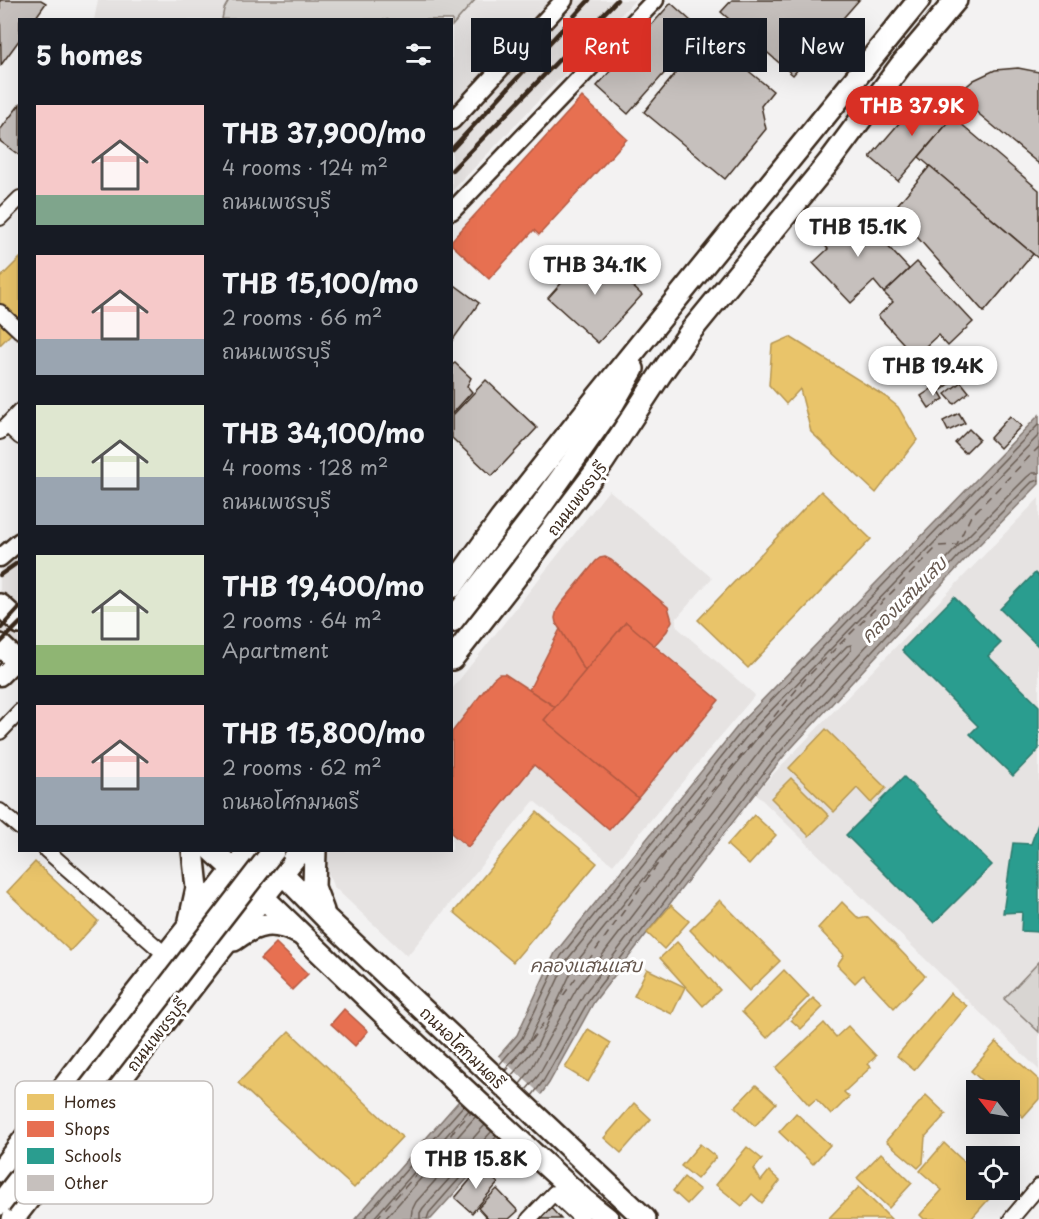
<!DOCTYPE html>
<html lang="en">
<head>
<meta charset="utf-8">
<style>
	body { margin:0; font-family:"Playpen Sans","Playpen Sans Thai",sans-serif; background:#20242c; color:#f1f3f6; height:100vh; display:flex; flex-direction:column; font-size:22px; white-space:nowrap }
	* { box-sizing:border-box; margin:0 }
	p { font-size:20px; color:#9ea1a6 }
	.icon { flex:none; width:33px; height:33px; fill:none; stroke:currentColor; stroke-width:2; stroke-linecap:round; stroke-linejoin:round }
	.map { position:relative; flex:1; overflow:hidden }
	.details { position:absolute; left:18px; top:18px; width:435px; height:834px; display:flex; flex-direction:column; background:#171b24; border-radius:0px; box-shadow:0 6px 24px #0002 }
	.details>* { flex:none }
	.top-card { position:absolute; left:471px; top:18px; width:477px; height:54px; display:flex; gap:12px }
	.needle { width:39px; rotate:301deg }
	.buttons { position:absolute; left:966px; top:1080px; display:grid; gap:12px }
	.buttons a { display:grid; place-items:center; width:54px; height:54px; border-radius:0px; background:#171b24; box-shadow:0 6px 24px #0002; font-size:30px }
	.price { position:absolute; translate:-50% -51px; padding:0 14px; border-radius:21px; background:#fff; color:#222; font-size:20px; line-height:39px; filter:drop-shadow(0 2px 3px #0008) }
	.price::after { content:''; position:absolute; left:50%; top:36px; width:18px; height:14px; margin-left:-9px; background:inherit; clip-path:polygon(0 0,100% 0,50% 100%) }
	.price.current { background:#d93025; color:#fff }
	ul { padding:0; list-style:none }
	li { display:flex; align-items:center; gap:18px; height:150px; padding:0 18px }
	li span { display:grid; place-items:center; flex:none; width:168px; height:120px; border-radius:0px; color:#555 }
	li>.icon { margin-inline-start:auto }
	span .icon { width:72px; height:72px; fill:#fffc; stroke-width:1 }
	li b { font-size:26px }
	h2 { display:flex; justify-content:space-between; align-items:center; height:72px; padding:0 18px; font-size:26px }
	.tag { padding:0 21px; border-radius:0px; background:#171b24; box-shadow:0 6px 24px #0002; font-size:21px; line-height:54px }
	.tag.current { background:#d93025; color:#fff }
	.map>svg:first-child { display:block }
	.built { fill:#e6e3e2 }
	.green { fill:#d8d5d2; stroke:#8a8078; stroke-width:1.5 }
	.water { fill:#b2aba7; stroke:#827770; stroke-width:1.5 }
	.pier { fill:#f3f2f2 }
	.homes { fill:#e9c46a; stroke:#b59653; stroke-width:1.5 }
	.shops { fill:#e76f51; stroke:#b35a42; stroke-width:1.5 }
	.schools { fill:#2a9d8f; stroke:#2f7a6d; stroke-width:1.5 }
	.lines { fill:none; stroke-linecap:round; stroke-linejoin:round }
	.shore { stroke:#6b5e55; stroke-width:1.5 }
	.ferry { stroke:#65574e; stroke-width:1.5; stroke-dasharray:8 6; stroke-linecap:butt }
	.building { fill:#c6c0bd; stroke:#3b2a1e; stroke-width:1.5 }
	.minor-casing { stroke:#3b2a1e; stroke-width:18 }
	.tertiary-casing { stroke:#3b2a1e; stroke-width:21 }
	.primary-casing { stroke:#3b2a1e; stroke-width:26 }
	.minor { stroke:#fff; stroke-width:14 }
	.tertiary { stroke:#fff; stroke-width:16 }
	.primary { stroke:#fff; stroke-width:21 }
	.rail { stroke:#3b2a1e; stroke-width:4.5 }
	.primary-bridge-casing { stroke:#3b2a1e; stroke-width:26; stroke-linecap:butt }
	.primary-bridge { stroke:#fff; stroke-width:21 }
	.labels { text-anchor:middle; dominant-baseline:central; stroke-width:6; stroke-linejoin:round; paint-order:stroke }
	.street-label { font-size:16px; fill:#3b2a1e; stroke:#fff }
	.water-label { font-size:18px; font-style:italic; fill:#65574e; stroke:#fff }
	.key { fill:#fff; stroke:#c4bfbc; stroke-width:1.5 }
	.key-label { font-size:16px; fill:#3b2a1e }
</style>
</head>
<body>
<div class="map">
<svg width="1039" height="1219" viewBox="0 0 1039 1219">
	<rect width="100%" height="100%" fill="#f3f2f2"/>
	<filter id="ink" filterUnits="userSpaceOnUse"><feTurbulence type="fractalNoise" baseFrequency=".0167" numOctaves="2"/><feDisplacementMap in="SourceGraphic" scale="12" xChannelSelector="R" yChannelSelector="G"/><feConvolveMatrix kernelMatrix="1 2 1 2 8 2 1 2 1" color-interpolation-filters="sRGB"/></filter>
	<g filter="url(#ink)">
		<g class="built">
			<path d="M98,0H635L452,191V20H94Z"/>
			<path d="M609,490L712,578L676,619V624L678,628L755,695L613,865L534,801L407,956L333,886L328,872L327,857L328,851L452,850V689Z"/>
			<path d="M1039,498V1070L755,793Z"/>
			<path d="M19,533V644L0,664V552Z"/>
		</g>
		<g class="green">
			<path d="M229,0H475L452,26V20L222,19L224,9Z"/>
			<path d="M1039,962V1032L1004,999Z"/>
		</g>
		<path class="water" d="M1039,415V484L971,553L783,757L594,1002L549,1083L542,1093L495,1148L431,1219H355L517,1035L555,953L741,722Z"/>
		<path class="pier" d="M496,1054L543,1096L505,1141L458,1098Z"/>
		<g class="homes">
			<path d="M20,258V325L0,345V278Z"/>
			<path d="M790,337L886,397L898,407L917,440L876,493L811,432L800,389L786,404L769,385L772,345Z"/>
			<path d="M821,491L871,539L748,668L698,620Z"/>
			<path d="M826,729L886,788L871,803L857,788L834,812L789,768Z"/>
			<path d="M791,778L829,816L809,836L771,798Z"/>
			<path d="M537,812L597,863L513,962L454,912Z"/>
			<path d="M754,815L776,835L749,865L727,845Z"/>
			<path d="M35,862L98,921L70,951L7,892Z"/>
			<path d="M720,900L780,961L749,991L690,930Z"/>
			<path d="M842,902L859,919L868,917L925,976L894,1008L863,975L855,983L837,965L844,955L818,928Z"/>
			<path d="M671,905L689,921L664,949L647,933Z"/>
			<path d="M677,942L720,990L703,1006L660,958Z"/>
			<path d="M647,969L685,987L672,1014L634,996Z"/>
			<path d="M784,970L809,996L767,1038L742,1012Z"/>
			<path d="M950,993L967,1006L914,1070L897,1056Z"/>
			<path d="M813,998L823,1007L801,1029L791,1020Z"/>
			<path d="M824,1023L836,1037L848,1026L876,1056L868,1064L871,1067L844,1092L849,1097L831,1115L816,1099L809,1105L776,1068Z"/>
			<path d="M588,1029L611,1043L588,1082L565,1068Z"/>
			<path d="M289,1031L402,1137L354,1188L238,1083Z"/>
			<path d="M996,1042L1039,1080V1099L1023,1117L1010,1105V1090H992L971,1071Z"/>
			<path d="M756,1085L776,1103L755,1126L735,1107Z"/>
			<path d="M926,1095L946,1114L925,1137L923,1163L918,1168L886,1141Z"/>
			<path d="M634,1103L651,1119L621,1153L604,1138Z"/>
			<path d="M796,1113L830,1145L813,1164L779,1132Z"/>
			<path d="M944,1143L976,1173V1190H995L996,1191L971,1219H924L920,1215L942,1190L920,1171Z"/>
			<path d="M700,1144L716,1157L697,1179L681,1166Z"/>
			<path d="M747,1147L762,1159L754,1169L761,1181L769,1171L780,1181L762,1203L752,1194L742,1206L716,1185Z"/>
			<path d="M881,1153L912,1183L889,1208L857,1178Z"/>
			<path d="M684,1177L700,1190L687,1204L673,1191Z"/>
			<path d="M859,1187L891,1219H828Z"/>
		</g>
		<g class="shops">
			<path d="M582,97L627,139L539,235L534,230L489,279L452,245V240Z"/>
			<path d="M605,557L611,560L668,607L672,621L667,631L654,646L626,622L585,671L556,623L555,618L557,610L561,604L596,561L600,558Z"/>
			<path d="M626,622L719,700L638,798L544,720Z"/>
			<path d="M560,629L585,671L555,707L529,690Z"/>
			<path d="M499,674H505L555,707L544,720L638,798L609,830L534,765L468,847L452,834V732L493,679Z"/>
			<path d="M276,943L308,974L292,990L260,959Z"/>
			<path d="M344,1009L368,1031L355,1046L331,1024Z"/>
		</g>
		<g class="schools">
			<path d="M1035,573L1039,577V647L1000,609Z"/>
			<path d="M954,597L1001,643L988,656L1039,706V749L1013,776L970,734L978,726L902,650Z"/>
			<path d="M904,777L992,865L934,923L846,835Z"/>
			<path d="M1039,821V932L1021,931L1022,912L1003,913L1013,843L1031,844Z"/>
		</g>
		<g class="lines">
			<g class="shore">
				<path d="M499,1065L522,1038L561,956L746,726L1039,424"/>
				<path d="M505,1070L529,1041L567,960L751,731L1039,435"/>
				<path d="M511,1076L537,1046L575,964L758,737L847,646L851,645V650L766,743L577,988L530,1071L520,1084"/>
				<path d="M526,1090L538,1076L584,994L773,748L961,543L1027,477L1032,473H1039"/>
				<path d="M532,1096L544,1080L590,998L779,753L966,548L1032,482L1039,480"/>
				<path d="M363,1219L464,1105"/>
				<path d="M373,1219L469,1110"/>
				<path d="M385,1219L476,1116"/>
				<path d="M411,1219L412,1210L416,1202L485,1125"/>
				<path d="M420,1219V1213L423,1208L492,1131"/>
				<path d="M427,1219L429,1213L497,1136"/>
			</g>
			<g class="ferry">
				<path d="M504,1074L532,1039L700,805L807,677L938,546L957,545L971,516L1039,447"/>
				<path d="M376,1219L446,1142L455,1129L474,1110"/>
			</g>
		</g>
		<g class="building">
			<path d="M0,0H41L46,3L34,20H20V39L1,65Z"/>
			<path d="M732,0H859L793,75L721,12Z"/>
			<path d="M671,3L702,31L628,114L597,86Z"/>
			<path d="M706,36L773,91L761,106L766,129L725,179L644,112Z"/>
			<path d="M1018,68L1039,72V164L956,95L974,80L995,70Z"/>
			<path d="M925,93L953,117L898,181L870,157Z"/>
			<path d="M20,104V154L19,155L0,141V130Z"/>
			<path d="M953,117L1039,190V259L919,157Z"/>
			<path d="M930,166L1033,254L984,312L893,210Z"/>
			<path d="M853,209L909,269L884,293L874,281L851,303L813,263L828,249L820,240Z"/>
			<path d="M592,249L642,295L598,343L548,298Z"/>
			<path d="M917,262L973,322L948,346L938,335L915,356L878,316L893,302L884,293Z"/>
			<path d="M452,283L479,303L452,341Z"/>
			<path d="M954,359L964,372L942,390L932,377Z"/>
			<path d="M455,363L471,378L467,386L472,392L452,414V365Z"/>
			<path d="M486,380L537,428L492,476L452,438V416Z"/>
			<path d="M961,382L969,392L954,404L945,394Z"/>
			<path d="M936,386L944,399L929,408L921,396Z"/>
			<path d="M959,413L965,423L948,431L943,421Z"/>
			<path d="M1010,416L1021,426L1000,448L990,438Z"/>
			<path d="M969,429L979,439L965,453L955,443Z"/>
			<path d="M480,1168L498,1183L472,1213L455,1198Z"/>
			<path d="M497,1189L518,1211L509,1219H488L478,1208Z"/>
			<path d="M551,1208L561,1219H540Z"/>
		</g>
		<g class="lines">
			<defs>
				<g id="minor">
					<path d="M0,218L20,198"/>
					<path d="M0,312L20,331"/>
					<path d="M7,425L20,437"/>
					<path d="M0,432L20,411"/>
					<path d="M0,732L20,711"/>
					<path d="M0,811L20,828"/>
					<path d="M46,850L167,956"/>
					<path d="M529,1219L554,1193L582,1219"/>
					<path d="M1011,1219L1039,1186"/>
				</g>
				<g id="tertiary">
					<path d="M452,121L564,0"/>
					<path d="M452,211L655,0"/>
					<path d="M0,558L20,541"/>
					<path d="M0,677L16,661"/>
				</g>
				<g id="primary">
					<path d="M452,587L501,519L594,401L919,0"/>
					<path d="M0,605L20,623"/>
					<path d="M452,621L536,513L610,409L633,369"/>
					<path d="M0,645L20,664"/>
					<path d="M452,659L510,585L603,462L660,375L691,331L829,162L901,65L956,0"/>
					<path d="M212,850L269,903L389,1019L537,1157L584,1200L608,1219"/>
					<path d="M256,850L283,874L326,918L645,1219"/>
					<path d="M315,850L314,887L323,911"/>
					<path d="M190,920L197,888L193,850"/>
					<path d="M234,940C257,923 273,920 299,933"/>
					<path d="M0,1171L121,1012L249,850"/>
					<path d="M13,1219L218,953L301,850"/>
				</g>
			</defs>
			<use href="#minor" class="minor-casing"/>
			<use href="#tertiary" class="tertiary-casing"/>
			<use href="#primary" class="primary-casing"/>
			<use href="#minor" class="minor"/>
			<use href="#tertiary" class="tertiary"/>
			<use href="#primary" class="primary"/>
			<g class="rail">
				<path d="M452,149L589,0"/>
				<path d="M452,170L617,0"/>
				<path d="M0,575L20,561"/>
				<path d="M0,629L20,607"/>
				<path d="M0,643L20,623"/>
			</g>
			<defs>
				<path id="primary-bridge" d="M0,1204L274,850"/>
			</defs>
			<use href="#primary-bridge" class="primary-bridge-casing"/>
			<use href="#primary-bridge" class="primary-bridge"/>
		</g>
	</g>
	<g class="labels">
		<g class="street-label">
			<text transform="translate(576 498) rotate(-53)">ถนนเพชรบุรี</text>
			<text transform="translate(156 1034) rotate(-52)">ถนนเพชรบุรี</text>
			<text transform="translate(463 1047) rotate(44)">ถนนอโศกมนตรี</text>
		</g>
		<g class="water-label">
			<text transform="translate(903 599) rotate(-45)">คลองแสนแสบ</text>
			<text x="586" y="964">คลองแสนแสบ</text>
		</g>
	</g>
	<rect x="15" y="1081" width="198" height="123" rx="9" class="key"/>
	<rect x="27" y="1094" width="27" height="16" fill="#e9c46a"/>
	<rect x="27" y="1121" width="27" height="16" fill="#e76f51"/>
	<rect x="27" y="1148" width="27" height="16" fill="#2a9d8f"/>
	<rect x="27" y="1175" width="27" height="16" fill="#c6c0bd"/>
	<g class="key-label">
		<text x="64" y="1108">Homes</text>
		<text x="64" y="1135">Shops</text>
		<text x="64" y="1162">Schools</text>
		<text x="64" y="1189">Other</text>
	</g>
</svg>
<div class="buttons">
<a><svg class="needle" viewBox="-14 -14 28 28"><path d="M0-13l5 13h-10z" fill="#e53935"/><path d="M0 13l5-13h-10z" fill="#9ea1a6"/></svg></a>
<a><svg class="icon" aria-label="locate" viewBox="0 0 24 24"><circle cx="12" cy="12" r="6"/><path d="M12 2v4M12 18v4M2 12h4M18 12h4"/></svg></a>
</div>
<b class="price current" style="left:912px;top:137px">THB 37.9K</b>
<b class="price" style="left:858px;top:258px">THB 15.1K</b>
<b class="price" style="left:595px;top:296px">THB 34.1K</b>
<b class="price" style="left:933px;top:397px">THB 19.4K</b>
<b class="price" style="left:476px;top:1190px">THB 15.8K</b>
<div class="top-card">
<a class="tag">Buy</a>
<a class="tag current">Rent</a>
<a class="tag">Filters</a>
<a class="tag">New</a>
</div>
<section class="details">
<h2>5 homes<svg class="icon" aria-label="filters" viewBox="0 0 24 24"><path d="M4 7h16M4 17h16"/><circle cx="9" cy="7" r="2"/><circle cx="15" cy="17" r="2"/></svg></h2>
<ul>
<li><span style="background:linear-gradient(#f6c9c9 75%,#7fa58c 0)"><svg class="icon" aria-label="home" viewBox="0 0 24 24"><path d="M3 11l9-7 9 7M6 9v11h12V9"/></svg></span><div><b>THB 37,900/mo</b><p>4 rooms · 124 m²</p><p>ถนนเพชรบุรี</p></div></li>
<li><span style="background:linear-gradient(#f6c9c9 70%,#9aa5b1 0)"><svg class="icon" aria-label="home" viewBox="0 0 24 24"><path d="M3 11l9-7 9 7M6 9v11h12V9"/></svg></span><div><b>THB 15,100/mo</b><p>2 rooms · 66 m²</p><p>ถนนเพชรบุรี</p></div></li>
<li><span style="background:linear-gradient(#dfe7d0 60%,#9aa5b1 0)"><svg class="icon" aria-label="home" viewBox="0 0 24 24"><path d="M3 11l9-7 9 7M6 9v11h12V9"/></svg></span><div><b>THB 34,100/mo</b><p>4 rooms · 128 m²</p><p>ถนนเพชรบุรี</p></div></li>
<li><span style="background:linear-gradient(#dfe7d0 75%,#8fb573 0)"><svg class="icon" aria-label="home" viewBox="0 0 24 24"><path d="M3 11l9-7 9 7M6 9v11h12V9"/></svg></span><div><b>THB 19,400/mo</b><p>2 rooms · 64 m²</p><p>Apartment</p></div></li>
<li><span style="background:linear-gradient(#f6c9c9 60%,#9aa5b1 0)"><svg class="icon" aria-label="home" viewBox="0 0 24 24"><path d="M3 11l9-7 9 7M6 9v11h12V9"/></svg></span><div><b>THB 15,800/mo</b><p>2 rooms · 62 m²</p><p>ถนนอโศกมนตรี</p></div></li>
</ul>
</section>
</div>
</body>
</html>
